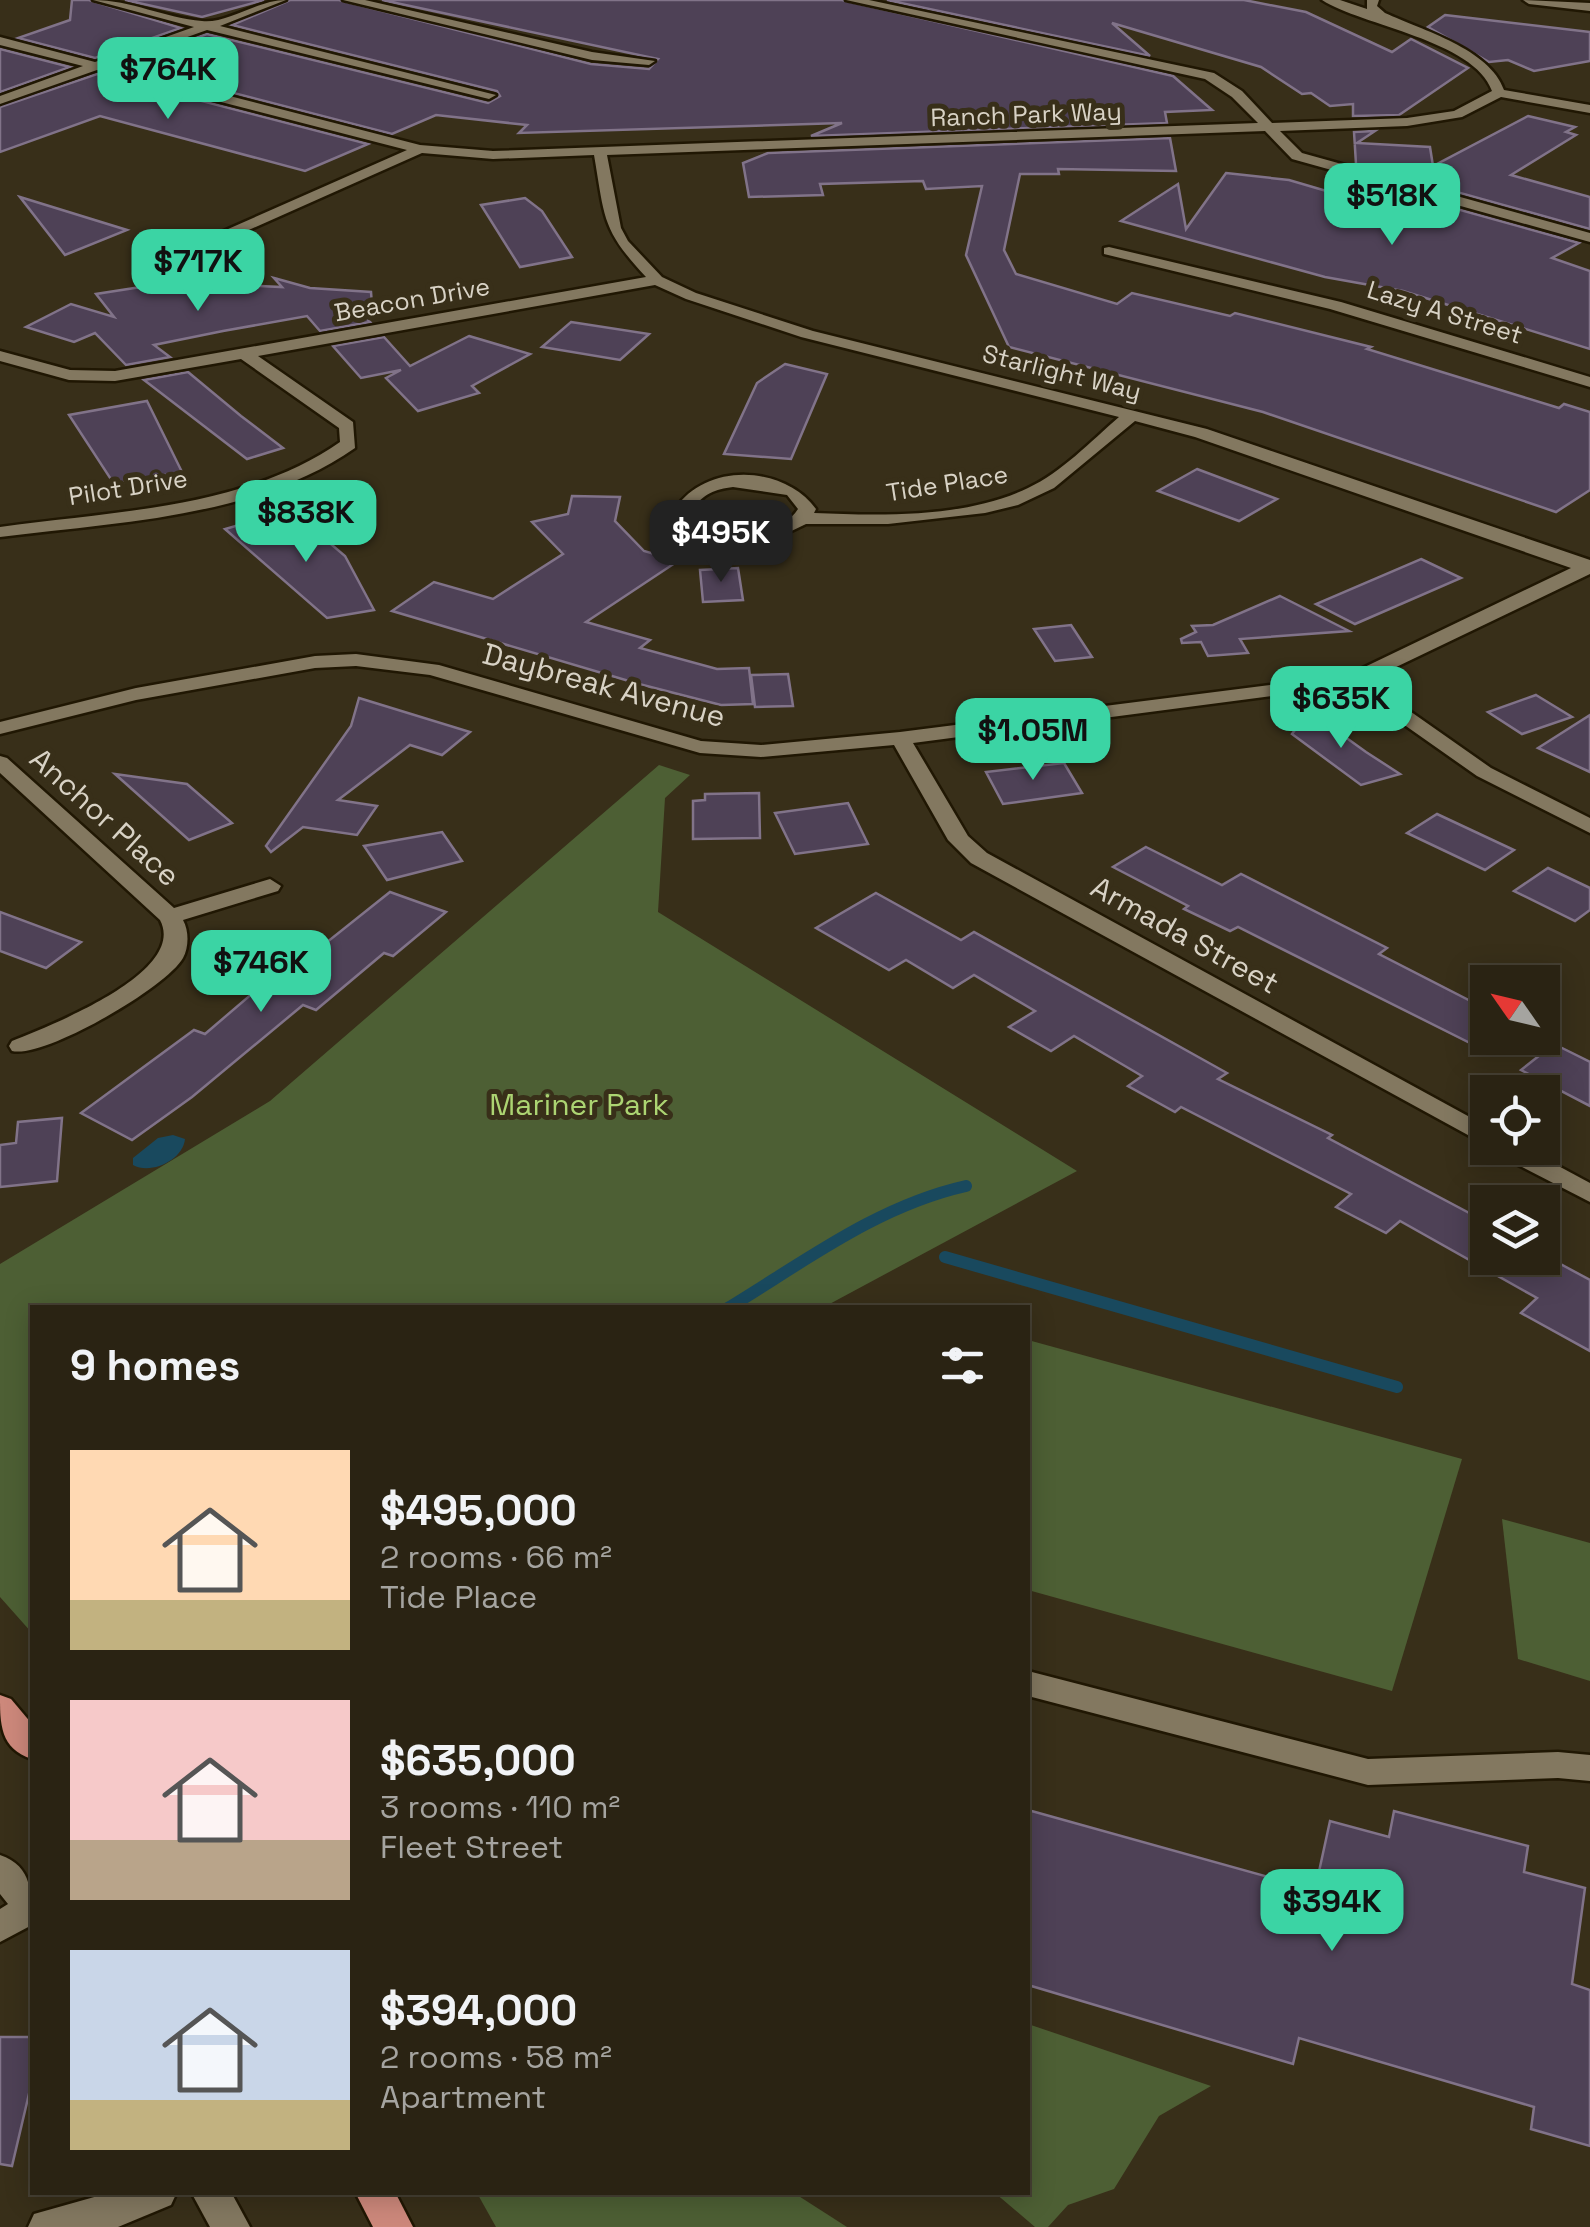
<!DOCTYPE html>
<html lang="en">
<head>
<meta charset="utf-8">
<style>
	body { margin:0; font-family:"Space Grotesk",sans-serif; background:#362f21; color:#f1f3f6; height:100vh; display:flex; flex-direction:column; font-size:38px; white-space:nowrap }
	* { box-sizing:border-box; margin:0 }
	p { font-size:32px; color:#a5a4a0 }
	.icon { flex:none; width:55px; height:55px; fill:none; stroke:currentColor; stroke-width:2; stroke-linecap:round; stroke-linejoin:round }
	.map { position:relative; flex:1; overflow:hidden }
	.sheet { position:absolute; left:30px; top:1305px; width:1000px; height:890px; display:flex; flex-direction:column; background:#2a2313; border-radius:0px; box-shadow:0 5px 25px #0003,0 0 0 2px #464033 }
	.sheet>* { flex:none }
	.needle { width:65px; rotate:304deg }
	.buttons { position:absolute; left:1470px; top:965px; display:grid; gap:20px }
	.buttons a { display:grid; place-items:center; width:90px; height:90px; border-radius:0px; background:#2a2313; box-shadow:0 5px 25px #0003,0 0 0 2px #464033; font-size:50px }
	.price { position:absolute; translate:-50% -85px; padding:0 22px; border-radius:20px; background:#3bd4a4; color:#111; font-size:32px; line-height:65px; filter:drop-shadow(0 2px 5px #0008) }
	.price::after { content:''; position:absolute; left:50%; top:60px; width:30px; height:22px; margin-left:-15px; background:inherit; clip-path:polygon(0 0,100% 0,50% 100%) }
	.price.active { background:#222; color:#fff }
	ul { padding:0; list-style:none }
	li { display:flex; align-items:center; gap:30px; height:250px; padding:0 40px }
	li span { display:grid; place-items:center; flex:none; width:280px; height:200px; border-radius:0px; color:#555 }
	li>.icon { margin-inline-start:auto }
	span .icon { width:120px; height:120px; fill:#fffc; stroke-width:1 }
	li b { font-size:42px }
	h2 { display:flex; justify-content:space-between; align-items:center; height:120px; padding:0 40px; font-size:42px }
	.map>svg:first-child { display:block }
	.green { fill:#4d5f34 }
	.water { fill:#19495e }
	.lines { fill:none; stroke-linecap:round; stroke-linejoin:round }
	.stream { stroke:#19495e; stroke-width:12 }
	.building { fill:#4e4156; stroke:#817389; stroke-width:2.5 }
	.minor-casing { stroke:#201703; stroke-width:5 }
	.major-casing { stroke:#201703; stroke-width:5 }
	.minor { fill:#837860; fill-rule:evenodd }
	.major { fill:#cd887b; fill-rule:evenodd }
	.labels { text-anchor:middle; dominant-baseline:central; stroke-width:10; stroke-linejoin:round; paint-order:stroke }
	.far-street-label { font-size:25px; fill:#d8d2c5; stroke:#382f19 }
	.street-label { font-size:30px; fill:#d8d2c5; stroke:#382f19 }
	.park-label { font-size:30px; fill:#acd472; stroke:#382f19 }
</style>
</head>
<body>
<div class="map">
<svg width="1590" height="2227" viewBox="0 0 1590 2227">
	<rect width="100%" height="100%" fill="#382f19"/>
	<g class="green">
		<path d="M659,765L690,775L665,798L658,912L1077,1171L824,1307L32,1308V1633L0,1597V1264L270,1101Z"/>
		<path d="M1028,1340L1462,1459L1392,1691L1028,1590Z"/>
		<path d="M1502,1519L1590,1543V1681L1518,1659Z"/>
		<path d="M1028,2024L1211,2086L1159,2116L1114,2189L1068,2205L1048,2227H1035L995,2193L1028,2192Z"/>
		<path d="M477,2193H794L847,2227H496Z"/>
	</g>
	<path class="water" d="M173,1135L185,1139C183,1160 151,1175 133,1165V1158L158,1138Z"/>
	<g class="lines">
		<g class="stream">
			<path d="M945,1257L1397,1387"/>
			<path d="M728,1308C804,1262 877,1206 966,1186"/>
		</g>
	</g>
	<g class="building">
		<path d="M72,0H89L181,28L95,58L18,38L70,20Z"/>
		<path d="M125,0H264L202,17Z"/>
		<path d="M290,0H339L591,64L649,69L658,59L382,0H842L1173,76L1212,110L1165,112L1167,123L811,136L842,123L519,133L527,125L436,115L392,134L122,64L207,34L488,103L500,96L497,91L232,25Z"/>
		<path d="M887,0H1244L1306,12L1392,52L1411,39L1468,68L1399,115L1353,116V104L1330,106L1311,93L1302,94L1261,67L1112,23L1150,56Z"/>
		<path d="M1445,15L1590,32V61L1534,71L1508,60L1489,62L1428,27Z"/>
		<path d="M0,49L70,67L0,92Z"/>
		<path d="M97,74L368,144L305,171L100,116L0,152V107Z"/>
		<path d="M1528,116L1575,127L1566,132L1576,135L1511,175L1590,197V229L1356,164L1354,132L1375,131L1357,143L1430,147L1433,166Z"/>
		<path d="M1170,138L1176,171L1058,169L1059,174H1020L1004,250L1016,274L1117,304L1132,293L1230,316L1235,313L1371,347L1367,349L1559,408L1564,404L1590,412V490L1556,512L1263,412L1009,347L966,255L982,186L926,189L923,181L820,184L823,195L749,197L743,163L768,153Z"/>
		<path d="M1226,173L1289,180L1357,200L1356,181L1579,243L1552,258L1590,271V349L1403,291L1325,277L1121,221L1178,184L1186,229Z"/>
		<path d="M20,197L127,230L65,255Z"/>
		<path d="M525,198L542,211L572,257L520,267L481,205Z"/>
		<path d="M274,278L310,288L371,292L372,305L356,307L370,322L320,331L307,316L223,331L154,345L170,357L126,365L95,333L74,342L26,327L71,304L114,317L96,294L173,282L282,287Z"/>
		<path d="M571,322L649,334L620,360L542,347Z"/>
		<path d="M469,336L530,354L472,386L479,393L418,411L386,378L401,370L361,378L333,346L384,337L410,366Z"/>
		<path d="M785,364L827,374L791,459L724,454L757,383Z"/>
		<path d="M188,372L241,416L283,448L247,459L144,380Z"/>
		<path d="M147,401L182,472L114,484L69,415Z"/>
		<path d="M1197,469L1277,499L1239,521L1158,491Z"/>
		<path d="M572,496L620,497L615,521L644,551L678,561L586,622L650,640L640,648L717,669L749,668L753,704L721,705L639,684L392,611L434,582L493,599L563,554L532,522L568,514Z"/>
		<path d="M298,516L345,556L374,610L327,618L225,529L260,519L268,526Z"/>
		<path d="M1421,559L1461,578L1355,624L1316,604Z"/>
		<path d="M738,568L743,600L703,602L700,570Z"/>
		<path d="M1280,596L1349,631L1240,639L1248,653L1208,656L1201,642L1182,643L1181,639L1196,632L1192,626L1213,625Z"/>
		<path d="M1071,625L1092,657L1055,661L1034,629Z"/>
		<path d="M788,674L793,706L755,707L751,675Z"/>
		<path d="M1536,695L1572,717L1522,734L1488,712Z"/>
		<path d="M359,698L470,732L442,755L410,745L338,800L377,806L357,835L303,827L271,852L266,846L351,726Z"/>
		<path d="M1309,711L1366,752L1400,774L1361,785L1292,734Z"/>
		<path d="M1590,715V772L1538,748Z"/>
		<path d="M1064,763L1082,793L1003,804L986,772Z"/>
		<path d="M115,774L187,784L232,823L189,840Z"/>
		<path d="M759,793L760,838L693,839V801L705,800V794Z"/>
		<path d="M848,803L868,844L795,854L775,813Z"/>
		<path d="M1437,814L1514,850L1485,870L1407,833Z"/>
		<path d="M442,832L462,861L387,880L364,846Z"/>
		<path d="M1146,847L1222,885L1241,874L1387,948L1379,954L1488,1010V1052L1238,927L1230,931L1184,909L1188,906L1113,867Z"/>
		<path d="M1548,868L1590,888V910L1575,921L1514,891Z"/>
		<path d="M390,892L446,912L393,956L384,953L316,1010L303,1005L192,1097L132,1140L81,1113L194,1030L205,1034L310,944L321,947Z"/>
		<path d="M876,893L961,940L974,932L1227,1073L1218,1079L1332,1135L1328,1138L1488,1223V1258H1542V1254L1590,1280V1351L1521,1313L1537,1298L1400,1221L1386,1233L1336,1207L1351,1194L1181,1107L1175,1112L1128,1086L1142,1076L1074,1036L1051,1051L1009,1027L1035,1011L974,975L953,988L906,960L889,970L816,928Z"/>
		<path d="M0,912L81,942L46,968L0,951Z"/>
		<path d="M1554,1044L1590,1062V1106L1521,1070Z"/>
		<path d="M62,1118L57,1181L0,1187V1145L16,1143L18,1122Z"/>
		<path d="M1028,1810L1315,1890L1330,1821L1389,1837L1394,1811L1528,1846L1524,1872L1585,1888L1572,1984L1590,1990V2146L1531,2129L1534,2107L1299,2038L1293,2064L1028,1985Z"/>
		<path d="M0,2037H32V2081L12,2166L0,2164Z"/>
	</g>
	<g class="lines">
		<defs>
			<g id="minor">
				<path d="M93,0C131,0 165,18 202,21C227,24 257,0 286,0L220,26L496,95L489,99L207,30L109,65L420,145L493,151L1258,123L1232,97L1205,79L846,0H869L1214,73L1242,91L1272,123L1407,118L1454,111L1492,91C1474,40 1362,26 1322,0H1340L1367,9V0H1379L1377,6L1385,13C1422,30 1490,49 1504,90L1590,105V113L1501,97L1462,117L1407,126L1280,131L1302,153L1590,233V242L1292,159L1265,131L607,155L621,228L628,241L662,277L696,293L813,331L1207,429L1590,560V574L1367,681L1491,768L1590,818V833L1477,776L1349,686L913,743L968,836L987,853L1488,1127V1146L971,863L948,840L894,745L761,757L700,753L430,675L356,666L315,668L136,700L0,734V722L136,688L315,656L356,654L439,665L701,741L761,745L900,732L1348,675L1571,568L1195,437L1135,421L1054,488L1018,505L985,513L888,524H806L781,536L738,543L698,536L686,527L675,509C706,462 784,465 816,509L814,513C882,516 965,518 1028,488C1062,472 1090,442 1119,417L801,337L686,299L655,285L258,356L353,422L355,448C255,518 118,522 0,537V527C113,511 244,509 340,442L339,428L241,359L115,381L69,380L0,361V351L70,370L115,371L646,277C601,229 605,218 594,155L493,159L422,153L204,250H194V244L407,150L97,70L0,104V96L83,66L0,45V37L95,62L194,27ZM733,487L787,495L798,509C778,541 712,541 693,509C703,494 715,489 733,487Z"/>
				<path d="M343,0H365L592,52L655,61L649,65L592,60Z"/>
				<path d="M1523,0L1590,3V11L1529,4Z"/>
				<path d="M1109,247L1341,302L1590,377V387L1330,309L1104,254V248Z"/>
				<path d="M0,756L7,758L174,908L270,879L281,886L278,891L183,920C189,931 189,947 183,958C167,987 44,1059 12,1051L9,1046L12,1041C49,1026 188,973 160,920L0,773Z"/>
				<path d="M1493,1148H1525L1590,1183V1202L1497,1154Z"/>
				<path d="M1028,1671L1368,1759L1558,1752L1590,1755V1781L1558,1778L1368,1785L1028,1696Z"/>
				<path d="M0,1855C33,1866 32,1895 32,1925L0,1942V1909L8,1904L0,1894Z"/>
				<path d="M112,2192H177L171,2205L118,2227H28L34,2214Z"/>
				<path d="M191,2192H231L250,2227H210Z"/>
			</g>
			<g id="major">
				<path d="M0,1695L11,1699L32,1724V1759C0,1749 0,1724 0,1695Z"/>
				<path d="M355,2192H395L413,2227H373Z"/>
			</g>
		</defs>
		<use href="#minor" class="minor-casing"/>
		<use href="#major" class="major-casing"/>
		<use href="#minor" class="minor"/>
		<use href="#major" class="major"/>
	</g>
	<g class="labels">
		<g class="far-street-label">
			<text transform="translate(1026 114) rotate(-2)">Ranch Park Way</text>
			<text transform="translate(412 299) rotate(-10)">Beacon Drive</text>
			<text transform="translate(1445 312) rotate(17)">Lazy A Street</text>
			<text transform="translate(1062 372) rotate(14)">Starlight Way</text>
			<text transform="translate(947 483) rotate(-9)">Tide Place</text>
			<text transform="translate(128 487) rotate(-9)">Pilot Drive</text>
		</g>
		<g class="street-label">
			<text transform="translate(604 685) rotate(15)">Daybreak Avenue</text>
			<text transform="translate(105 817) rotate(42)">Anchor Place</text>
			<text transform="translate(1185 935) rotate(29)">Armada Street</text>
		</g>
		<g class="park-label">
			<text x="579" y="1104">Mariner Park</text>
		</g>
	</g>
</svg>
<div class="buttons">
<a><svg class="needle" viewBox="-14 -14 28 28"><path d="M0-13l5 13h-10z" fill="#e53935"/><path d="M0 13l5-13h-10z" fill="#a5a4a0"/></svg></a>
<a><svg class="icon" aria-label="locate" viewBox="0 0 24 24"><circle cx="12" cy="12" r="6"/><path d="M12 2v4M12 18v4M2 12h4M18 12h4"/></svg></a>
<a><svg class="icon" aria-label="layers" viewBox="0 0 24 24"><path d="M12 4l9 5-9 5-9-5zM3 14l9 5 9-5"/></svg></a>
</div>
<b class="price" style="left:168px;top:122px">$764K</b>
<b class="price" style="left:1392px;top:248px">$518K</b>
<b class="price" style="left:198px;top:314px">$717K</b>
<b class="price" style="left:306px;top:565px">$838K</b>
<b class="price active" style="left:721px;top:585px">$495K</b>
<b class="price" style="left:1341px;top:751px">$635K</b>
<b class="price" style="left:1033px;top:783px">$1.05M</b>
<b class="price" style="left:261px;top:1015px">$746K</b>
<b class="price" style="left:1332px;top:1954px">$394K</b>
<section class="sheet">
<h2>9 homes<svg class="icon" aria-label="filters" viewBox="0 0 24 24"><path d="M4 7h16M4 17h16"/><circle cx="9" cy="7" r="2"/><circle cx="15" cy="17" r="2"/></svg></h2>
<ul>
<li><span style="background:linear-gradient(#ffd9b3 75%,#c2b280 0)"><svg class="icon" aria-label="home" viewBox="0 0 24 24"><path d="M3 11l9-7 9 7M6 9v11h12V9"/></svg></span><div><b>$495,000</b><p>2 rooms · 66 m²</p><p>Tide Place</p></div></li>
<li><span style="background:linear-gradient(#f6c9c9 70%,#b9a48a 0)"><svg class="icon" aria-label="home" viewBox="0 0 24 24"><path d="M3 11l9-7 9 7M6 9v11h12V9"/></svg></span><div><b>$635,000</b><p>3 rooms · 110 m²</p><p>Fleet Street</p></div></li>
<li><span style="background:linear-gradient(#c9d6e8 75%,#c2b280 0)"><svg class="icon" aria-label="home" viewBox="0 0 24 24"><path d="M3 11l9-7 9 7M6 9v11h12V9"/></svg></span><div><b>$394,000</b><p>2 rooms · 58 m²</p><p>Apartment</p></div></li>
</ul>
</section>
</div>
</body>
</html>
